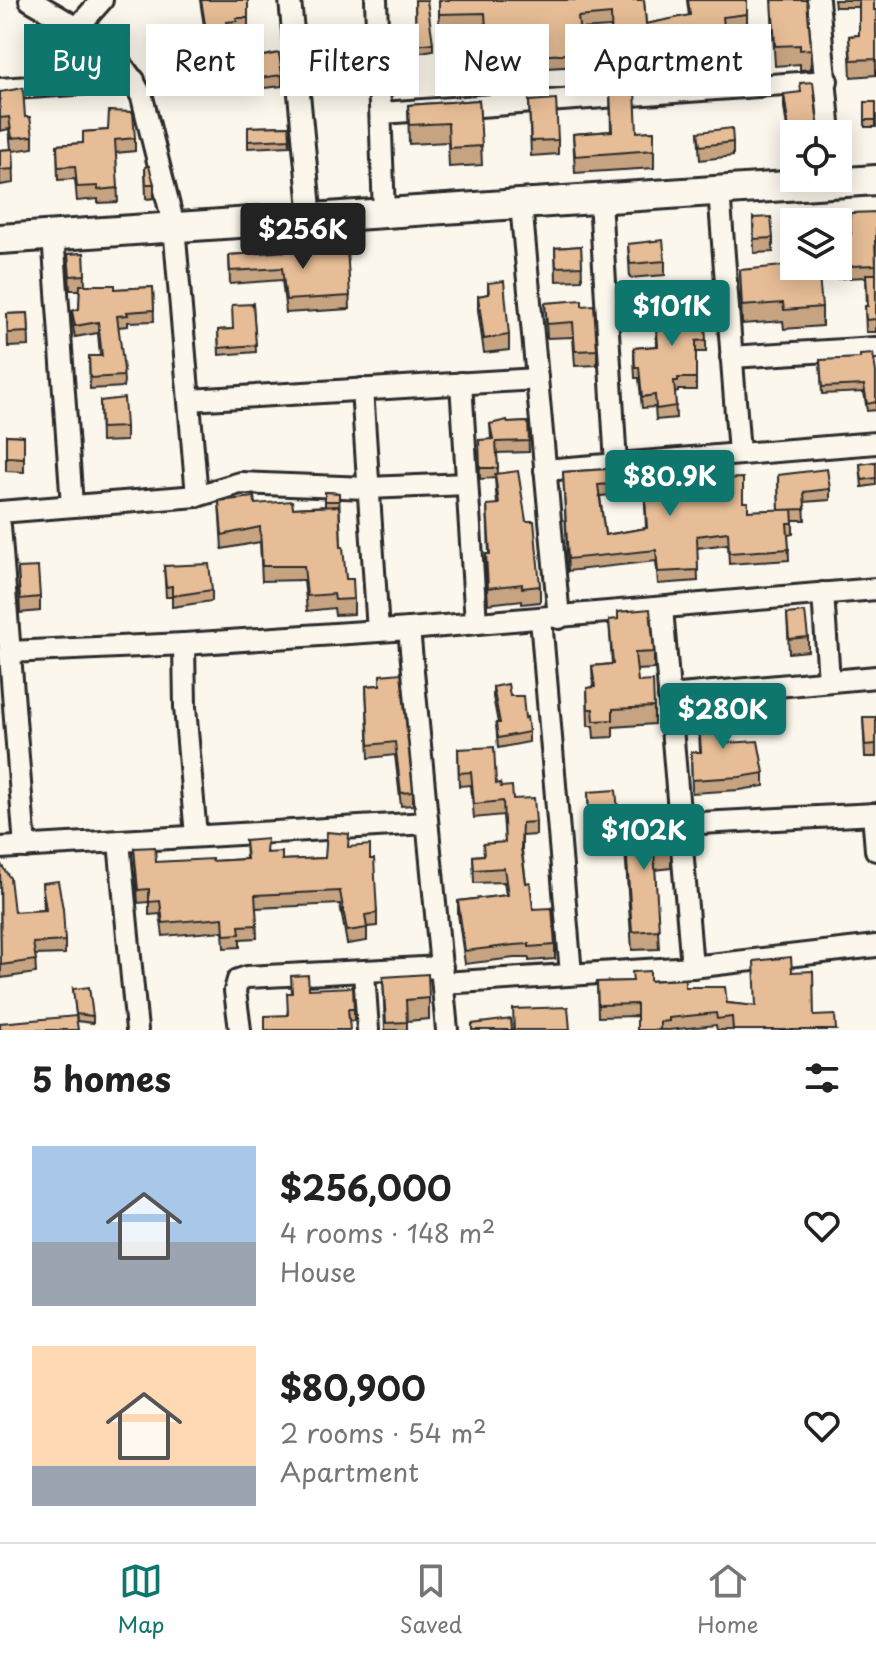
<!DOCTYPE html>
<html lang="en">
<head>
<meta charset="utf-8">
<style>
	body { margin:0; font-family:"Playpen Sans",sans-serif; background:#f6f6f6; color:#222; height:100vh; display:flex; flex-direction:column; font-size:30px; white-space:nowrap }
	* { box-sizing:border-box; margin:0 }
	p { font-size:26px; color:#767676 }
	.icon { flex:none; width:44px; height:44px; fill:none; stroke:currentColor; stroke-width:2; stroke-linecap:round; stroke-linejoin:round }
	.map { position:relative; height:1030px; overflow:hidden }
	.details { display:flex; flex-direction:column; background:#fff; flex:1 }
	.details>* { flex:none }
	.guide { position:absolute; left:24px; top:24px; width:828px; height:72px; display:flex; gap:16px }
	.buttons { position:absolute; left:780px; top:120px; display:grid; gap:16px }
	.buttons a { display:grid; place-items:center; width:72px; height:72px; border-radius:0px; background:#fff; box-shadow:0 4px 20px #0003; font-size:40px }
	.price { position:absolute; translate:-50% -68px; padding:0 18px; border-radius:8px; background:#0f766e; color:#fff; font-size:26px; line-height:52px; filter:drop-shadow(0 2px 4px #0008) }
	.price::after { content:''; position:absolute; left:50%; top:48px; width:24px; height:18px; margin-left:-12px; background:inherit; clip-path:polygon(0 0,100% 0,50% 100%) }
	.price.active { background:#222; color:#fff }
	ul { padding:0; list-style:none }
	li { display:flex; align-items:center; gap:24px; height:200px; padding:0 32px }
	li span { display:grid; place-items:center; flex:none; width:224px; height:160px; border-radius:0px; color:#555 }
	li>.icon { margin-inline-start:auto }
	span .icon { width:96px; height:96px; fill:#fffc; stroke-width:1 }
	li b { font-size:34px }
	h2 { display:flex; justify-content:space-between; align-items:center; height:96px; padding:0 32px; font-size:34px }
	.chip { padding:0 28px; border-radius:0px; background:#fff; box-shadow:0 4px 20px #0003; font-size:28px; line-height:72px }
	.chip.active { background:#0f766e; color:#fff }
	.tab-bar { display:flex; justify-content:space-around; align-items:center; height:112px; border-top:2px solid #e0e0e0; background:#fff; font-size:22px; color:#767676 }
	.tab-bar a { display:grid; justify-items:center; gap:4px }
	.tab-bar .active { color:#0f766e }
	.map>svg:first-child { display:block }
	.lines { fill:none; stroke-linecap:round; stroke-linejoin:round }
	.street-casing { stroke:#2b2b2b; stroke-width:26 }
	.secondary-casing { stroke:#2b2b2b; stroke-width:34 }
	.street { stroke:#fbf7ec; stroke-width:20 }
	.secondary { stroke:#fbf7ec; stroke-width:28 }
	.wall { fill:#c6a381; stroke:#2b2b2b; stroke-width:2 }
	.building { fill:#e6bd96; stroke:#2b2b2b; stroke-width:2 }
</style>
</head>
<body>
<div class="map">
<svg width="876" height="1030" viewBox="0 0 876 1030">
	<rect width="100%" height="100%" fill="#fbf7ec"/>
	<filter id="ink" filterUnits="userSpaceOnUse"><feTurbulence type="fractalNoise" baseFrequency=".0125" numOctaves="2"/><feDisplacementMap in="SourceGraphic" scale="16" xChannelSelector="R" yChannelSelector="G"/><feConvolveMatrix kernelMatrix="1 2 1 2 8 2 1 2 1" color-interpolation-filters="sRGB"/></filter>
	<g filter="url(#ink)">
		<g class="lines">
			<defs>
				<g id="street">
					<path d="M30,0C77,28 117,45 142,97L174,226L197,496"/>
					<path d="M290,0L311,219"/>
					<path d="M376,0L384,213"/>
					<path d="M818,0L830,134"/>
					<path d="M77,28L102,0"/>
					<path d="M0,89L134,80"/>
					<path d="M382,113L827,81"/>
					<path d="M719,190L739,453"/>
					<path d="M600,200L616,464"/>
					<path d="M521,204L559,618"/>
					<path d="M53,235L72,506"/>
					<path d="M731,357L876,348"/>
					<path d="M461,383L476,623"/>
					<path d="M362,389L378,631"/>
					<path d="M189,400L537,379"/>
					<path d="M545,470L876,443"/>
					<path d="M0,512L197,496L240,483L367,488L467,484"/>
					<path d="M0,526L25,847"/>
					<path d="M823,593L829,680"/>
					<path d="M662,608L692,967"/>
					<path d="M541,619L571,974"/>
					<path d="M409,629L447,1030"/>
					<path d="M184,644L185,707L196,836"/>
					<path d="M9,652L184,644L409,629L876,589"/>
					<path d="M669,696L876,677"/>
					<path d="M873,814L876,850"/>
					<path d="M681,824L876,814"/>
					<path d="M119,842L137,1030"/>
					<path d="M0,848L427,823"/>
					<path d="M364,973L368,1030"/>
					<path d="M443,983L692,967L876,946"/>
					<path d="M240,1030L235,991L238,980L247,977L442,967"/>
				</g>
				<path id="secondary" d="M0,239L876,180"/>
			</defs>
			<use href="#street" class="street-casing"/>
			<use href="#secondary" class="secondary-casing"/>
			<use href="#street" class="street"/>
			<use href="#secondary" class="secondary"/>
		</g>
		<g class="wall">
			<path d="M200,0H248V29H237V32L228,33L231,63L210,65Z"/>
			<path d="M415,0L433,43V50L416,53Z"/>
			<path d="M439,0H644L646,24L689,16L687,0H747V27L724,29L727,69L709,70V63L689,65L687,47L659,52V70L612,72L611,27L580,29L582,66L488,71L485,26L439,27Z"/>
			<path d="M771,0H807L811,49V69L800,70V64L775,66Z"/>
			<path d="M834,0H874V10H876V75L851,77L849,36L859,35V7H835Z"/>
			<path d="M343,57L367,87V94L337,95L334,72L344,70Z"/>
			<path d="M243,60L282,75V86L245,90Z"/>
			<path d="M0,92L25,117L33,136V148L13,151L14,183L0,185V150L11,149L9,129L0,131Z"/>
			<path d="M610,92L637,132L654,131V168L575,173L573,134L611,131Z"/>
			<path d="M784,94L794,134V157H791L784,107Z"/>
			<path d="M479,100L482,165L449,167L448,142L409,144L408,105Z"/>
			<path d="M529,101L558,140V154L531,156Z"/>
			<rect x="865" y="102" width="11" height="25"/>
			<path d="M289,126L290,146L248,148V127Z"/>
			<path d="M108,130L135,138V151L116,153L118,202L98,203V199L77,201L75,179L58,180L57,145L83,143V132Z"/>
			<path d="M698,132L733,142V156L700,160Z"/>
			<path d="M145,167L154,184V198L146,199Z"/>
			<path d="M876,212V332H866L865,306H867L866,277L828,279L827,266H838L842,246V235L851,234Z"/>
			<path d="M753,218L773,238V252L754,253Z"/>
			<path d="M628,244L665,261V275L630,278Z"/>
			<path d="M581,246L582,280L556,281L555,248Z"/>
			<path d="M347,247L350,309L286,313L282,280L230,284L229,255Z"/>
			<path d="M84,253L85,285L115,289L153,287L154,321L128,322V326L118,327L124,381L123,387L90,389L89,356H100L98,333L75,337L72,322V311L79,309L80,290H70L68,254Z"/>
			<path d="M740,270L822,307V326L784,329L783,321L742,324Z"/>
			<path d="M488,283L509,335V350L484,353L478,310V296L488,294Z"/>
			<path d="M545,303L582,306L597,350V365L575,366L573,337L547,338Z"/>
			<path d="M253,304L256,352L219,355L218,330L233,329Z"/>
			<path d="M655,311L706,340V352H696V390H678V392L675,393L676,418L656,420L655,407L642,408L639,378H635L634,359V348L657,346Z"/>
			<path d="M28,313L29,346L8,347L7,314Z"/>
			<path d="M820,360L876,372V410L867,411L864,392L822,394Z"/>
			<path d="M100,401L126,427V441L101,442Z"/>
			<path d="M528,422L529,452L497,453L498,474L526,521L540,586V602L522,604V600L488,604L486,570V554H489L487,505H497L495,478L480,479L479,451L491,439L490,424Z"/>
			<path d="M6,435L24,436V472L6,471Z"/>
			<path d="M876,462V485L862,487L860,464Z"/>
			<path d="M638,467L639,493L600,496L605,535L646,528L644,482L717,479L743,502L748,511L779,510L778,475L830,489V500L804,502L805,520H793V534L788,535L789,560L729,564L728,544L697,548L698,581L658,584L656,561L568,571L563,472Z"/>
			<path d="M325,492L339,493L341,547L346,579L354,599V614L335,615L334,608L307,611L304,580L262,581L260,542L222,549L219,501L293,508L325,506Z"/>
			<path d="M164,566L212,590V601L172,607V597H166Z"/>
			<path d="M18,568L40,597V611L20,613Z"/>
			<path d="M787,614L808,637V651L789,653Z"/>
			<path d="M609,620L654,652V669L636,670L638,682L654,707V724L613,727V737L594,738L593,726H588L587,688L593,687L592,666L612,664Z"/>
			<path d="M380,675L413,792V805L401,806L395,755L369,758L366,686L380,685Z"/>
			<path d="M493,687L510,696L525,718L529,732V742L498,748L496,723H498L493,697Z"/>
			<path d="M698,711L727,743L764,773V786L740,790L692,793L691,752H700Z"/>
			<path d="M863,717H876V757H865Z"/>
			<path d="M458,749L501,787L536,822V835L522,836V850L526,883L533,909L555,945V959L529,961V958H514L465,964L458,914V901L506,895L504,882L474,883L473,856L483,855L505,842L503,815L474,818L471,785L459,786Z"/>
			<path d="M588,792L618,811V825L589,827Z"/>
			<path d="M624,816L639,829L671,849V868L655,870L659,949L632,950L624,835Z"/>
			<path d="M245,841L282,860L325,858L349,847L370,859L377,913V926L367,927V941L347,944L340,904L256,908L257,938L240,939V947L224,948L223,931L163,936L160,914L149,915V902L138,903L134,848L156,862L212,861L246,859Z"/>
			<path d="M0,863L14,912L44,910L42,883L65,941V954L35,955L36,973L1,978Z"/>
			<path d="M792,972L814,1016L836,1030H717L716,1025L669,1030H637V1016L598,1017L597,982L650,981L685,987L727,1003L755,1006Z"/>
			<path d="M383,977L429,998V1019L407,1021V1030H385Z"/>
			<path d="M73,989L93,1016V1023L77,1021Z"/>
			<path d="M309,989L354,1009V1021L287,1015L291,993Z"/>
		</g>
		<g class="building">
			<path d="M201,0H248V18H236L237,21L227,22L231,52L210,54Z"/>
			<path d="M415,0H427L433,43L416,45Z"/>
			<path d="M439,0H644L646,24L690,15L688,0H747V14L723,17L727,56L709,58V50L689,52L687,34L658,40L659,58L612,59L611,14L578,17L582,53L488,59L485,13L439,14Z"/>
			<path d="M772,0H807L811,49L800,50V45L775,46Z"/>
			<path d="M859,0H874V10H876V59L851,60L849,36L859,35Z"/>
			<path d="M279,53L282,75L245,80L243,60Z"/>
			<path d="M362,54L367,87L337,88L334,72L345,70L343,57Z"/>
			<path d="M813,82L819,134H794V144H791L784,94L801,92L800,83Z"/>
			<path d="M23,88L25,117H30L33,136L12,138L9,117L0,118V92Z"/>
			<path d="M635,90L637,132L654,131V150L575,156L573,134L612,131L610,92Z"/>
			<path d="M556,99L558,140L531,141L529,101Z"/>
			<path d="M479,100L482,146L449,148L448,123L409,125L408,105Z"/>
			<rect x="865" y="102" width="11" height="18"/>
			<path d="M109,111L133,112L135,138L115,140L118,188L98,190V186L77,187L75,166L58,167L57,145L83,143V132L108,130Z"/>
			<path d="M289,126L290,139L248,141V127Z"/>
			<path d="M732,128L733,142L700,146L698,132Z"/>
			<path d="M13,149L14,169L0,170V150Z"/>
			<path d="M149,166L154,184H146L145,167Z"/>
			<path d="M876,212V241H875L876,265L828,267V266H838V246H843L842,235L851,234L850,213Z"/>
			<path d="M771,217L773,238L754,239L753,218Z"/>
			<path d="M663,240L665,261L630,264L628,244Z"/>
			<path d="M581,246L582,266L556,267L555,248Z"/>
			<path d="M347,247L350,296L286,300L282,268L230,271L229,255Z"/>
			<path d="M84,253L85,275L70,276L68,254Z"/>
			<path d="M794,265V266H818L822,307L784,310L783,303L742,306L740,270Z"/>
			<path d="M866,274H876V319L866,320L865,306H868Z"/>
			<path d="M504,281L509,335L484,339L478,296L489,294L488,283Z"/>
			<path d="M80,285H115V289L153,287L154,310L127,312L128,315L117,316L124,370L123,376L90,378L89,356H102L98,322L75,326L72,311L79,309Z"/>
			<path d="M703,296L706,340L696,341V378H678V381H674L676,406L656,409L655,395L642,397L639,367H635L634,348L658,346L655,299Z"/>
			<path d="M582,300V306L594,305L597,350L575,351L573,322L547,324L545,303Z"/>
			<path d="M253,304L256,345L219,348L218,330L233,329L232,305Z"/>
			<path d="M28,313L29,332L8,333L7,314Z"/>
			<path d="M873,354L876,372V402L867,404L864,385L822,387L820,360L860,358V355Z"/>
			<path d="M124,398L126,427L101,428L100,401Z"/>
			<path d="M507,420L508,423L528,422L529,441L496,442L498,468H480L479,440L493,439L490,424Z"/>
			<path d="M6,435L24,436V458L6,457Z"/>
			<path d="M876,462V478L862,480L860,464Z"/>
			<path d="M638,467L639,482L598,485L605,535L647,528L644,482L692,478L691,473L716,470L717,479L743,478V502H748V511L792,509L793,523H787L789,549L729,553L728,532L697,536L698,570L658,572L656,550L568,559L563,472Z"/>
			<path d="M827,469L830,489L804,492L805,509L779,510L778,475Z"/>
			<path d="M518,471L526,521H534L540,586L522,588V584L488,588L486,554H490L487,505L499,504L495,474Z"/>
			<path d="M325,492L339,493V501H325Z"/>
			<path d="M254,497L255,504L292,501L293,508L339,506L341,547H343L346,579H353L354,599L335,600L334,594L307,596L304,566H262L260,527L222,535L219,501Z"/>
			<path d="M209,564L212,590L172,596V586L166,587L164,566Z"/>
			<path d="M38,567L40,597L20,599L18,568Z"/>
			<path d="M650,609L654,652L635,653L638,682L653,681L654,707L613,709V720L594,721L593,709H588L587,688L595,687L592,666L613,664L609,620L618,619V612Z"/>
			<path d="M805,612L808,637L789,639L787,614Z"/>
			<path d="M401,673L413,792L401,793L395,742L369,745L366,686L380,685V675Z"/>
			<path d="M508,684L510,696H523L525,718L527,717L529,732L498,738L496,723H500L493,687Z"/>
			<path d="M725,709L727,743L758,741L764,773L740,777L692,780L691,752H701L698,711Z"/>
			<path d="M863,717H876V744L865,745Z"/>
			<path d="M494,747L496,784L500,783L501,787L512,786L513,799L534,798L536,822L522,823L521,848L526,883L530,882L533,909L552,908L555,945L529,947V944L514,945L465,951L458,901L508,895L504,868L474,870L473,856L484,855L483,844L505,842L503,801L474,804L471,772L459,773L458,749Z"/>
			<path d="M616,790L618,811L589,812L588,792Z"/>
			<path d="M638,815L639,829L668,826L671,849L654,851L659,930L632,932L624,816Z"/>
			<path d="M327,832L349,834L348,847L370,845V859H374L377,913L365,915L367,928L347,931L340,891L255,895L257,925L239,926L240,934L224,935L223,918L163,923L160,901L149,902V889L138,890L134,848L155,847L156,862L212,859V861L247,859L245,841L267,839L266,853L282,852V860L325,858Z"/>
			<path d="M0,863L10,878L14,912L46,910L42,883L58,881L63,909L65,941L33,943L36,960L1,965Z"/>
			<path d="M791,957L792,972L813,971L814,1016L835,1015L836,1030H733L732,1017L717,1019L716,1013L669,1018V1021L660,1022V1030H637V1004L598,1005L597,982L633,981L632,972L650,971V981L685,979V987H725L727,1003L756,1006L754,961Z"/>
			<path d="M428,974L429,998L406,1000L407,1022L386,1023L383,977Z"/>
			<path d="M308,975L309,989L353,987L354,1009H348L350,1030H265V1016L288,1015L287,993H292L291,976Z"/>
			<path d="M89,987L93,1016L76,1014L73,989Z"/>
			<path d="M568,1007L570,1030H514L513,1009Z"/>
			<path d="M76,1016L78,1030H0V1023Z"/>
			<path d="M511,1019L512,1030H472V1024Z"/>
		</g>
	</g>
</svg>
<div class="buttons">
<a><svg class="icon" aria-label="locate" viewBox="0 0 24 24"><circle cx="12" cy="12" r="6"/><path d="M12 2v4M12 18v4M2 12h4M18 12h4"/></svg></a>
<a><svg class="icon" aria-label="layers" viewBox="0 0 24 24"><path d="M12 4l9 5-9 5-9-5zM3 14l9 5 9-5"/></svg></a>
</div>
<b class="price active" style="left:303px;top:271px">$256K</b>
<b class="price" style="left:672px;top:348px">$101K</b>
<b class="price" style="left:670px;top:518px">$80.9K</b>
<b class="price" style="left:723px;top:751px">$280K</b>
<b class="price" style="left:644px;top:872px">$102K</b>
<div class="guide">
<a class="chip active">Buy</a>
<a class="chip">Rent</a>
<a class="chip">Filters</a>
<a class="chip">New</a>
<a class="chip">Apartment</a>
</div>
</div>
<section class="details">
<h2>5 homes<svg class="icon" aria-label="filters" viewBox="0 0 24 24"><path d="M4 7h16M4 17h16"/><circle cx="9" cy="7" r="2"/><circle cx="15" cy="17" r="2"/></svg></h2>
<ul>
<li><span style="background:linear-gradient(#a9c7e8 60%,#9aa5b1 0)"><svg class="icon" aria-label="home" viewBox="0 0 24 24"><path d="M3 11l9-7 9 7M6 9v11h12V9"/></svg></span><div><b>$256,000</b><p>4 rooms · 148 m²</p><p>House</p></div><svg class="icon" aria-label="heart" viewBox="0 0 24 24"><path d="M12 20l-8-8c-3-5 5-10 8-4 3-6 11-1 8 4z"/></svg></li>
<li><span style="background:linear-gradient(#ffd9b3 75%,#9aa5b1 0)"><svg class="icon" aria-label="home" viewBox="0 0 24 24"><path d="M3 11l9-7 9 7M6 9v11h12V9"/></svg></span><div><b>$80,900</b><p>2 rooms · 54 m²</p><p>Apartment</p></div><svg class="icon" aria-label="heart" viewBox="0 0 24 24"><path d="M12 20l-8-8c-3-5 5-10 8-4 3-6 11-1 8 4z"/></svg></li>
</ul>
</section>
<nav class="tab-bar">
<a class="active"><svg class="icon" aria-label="map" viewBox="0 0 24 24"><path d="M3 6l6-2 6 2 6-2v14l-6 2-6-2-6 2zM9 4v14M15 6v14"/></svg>Map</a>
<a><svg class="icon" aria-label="saved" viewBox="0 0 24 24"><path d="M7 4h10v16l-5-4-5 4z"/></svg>Saved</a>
<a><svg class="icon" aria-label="home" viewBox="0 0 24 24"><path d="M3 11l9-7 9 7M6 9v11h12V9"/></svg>Home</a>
</nav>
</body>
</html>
